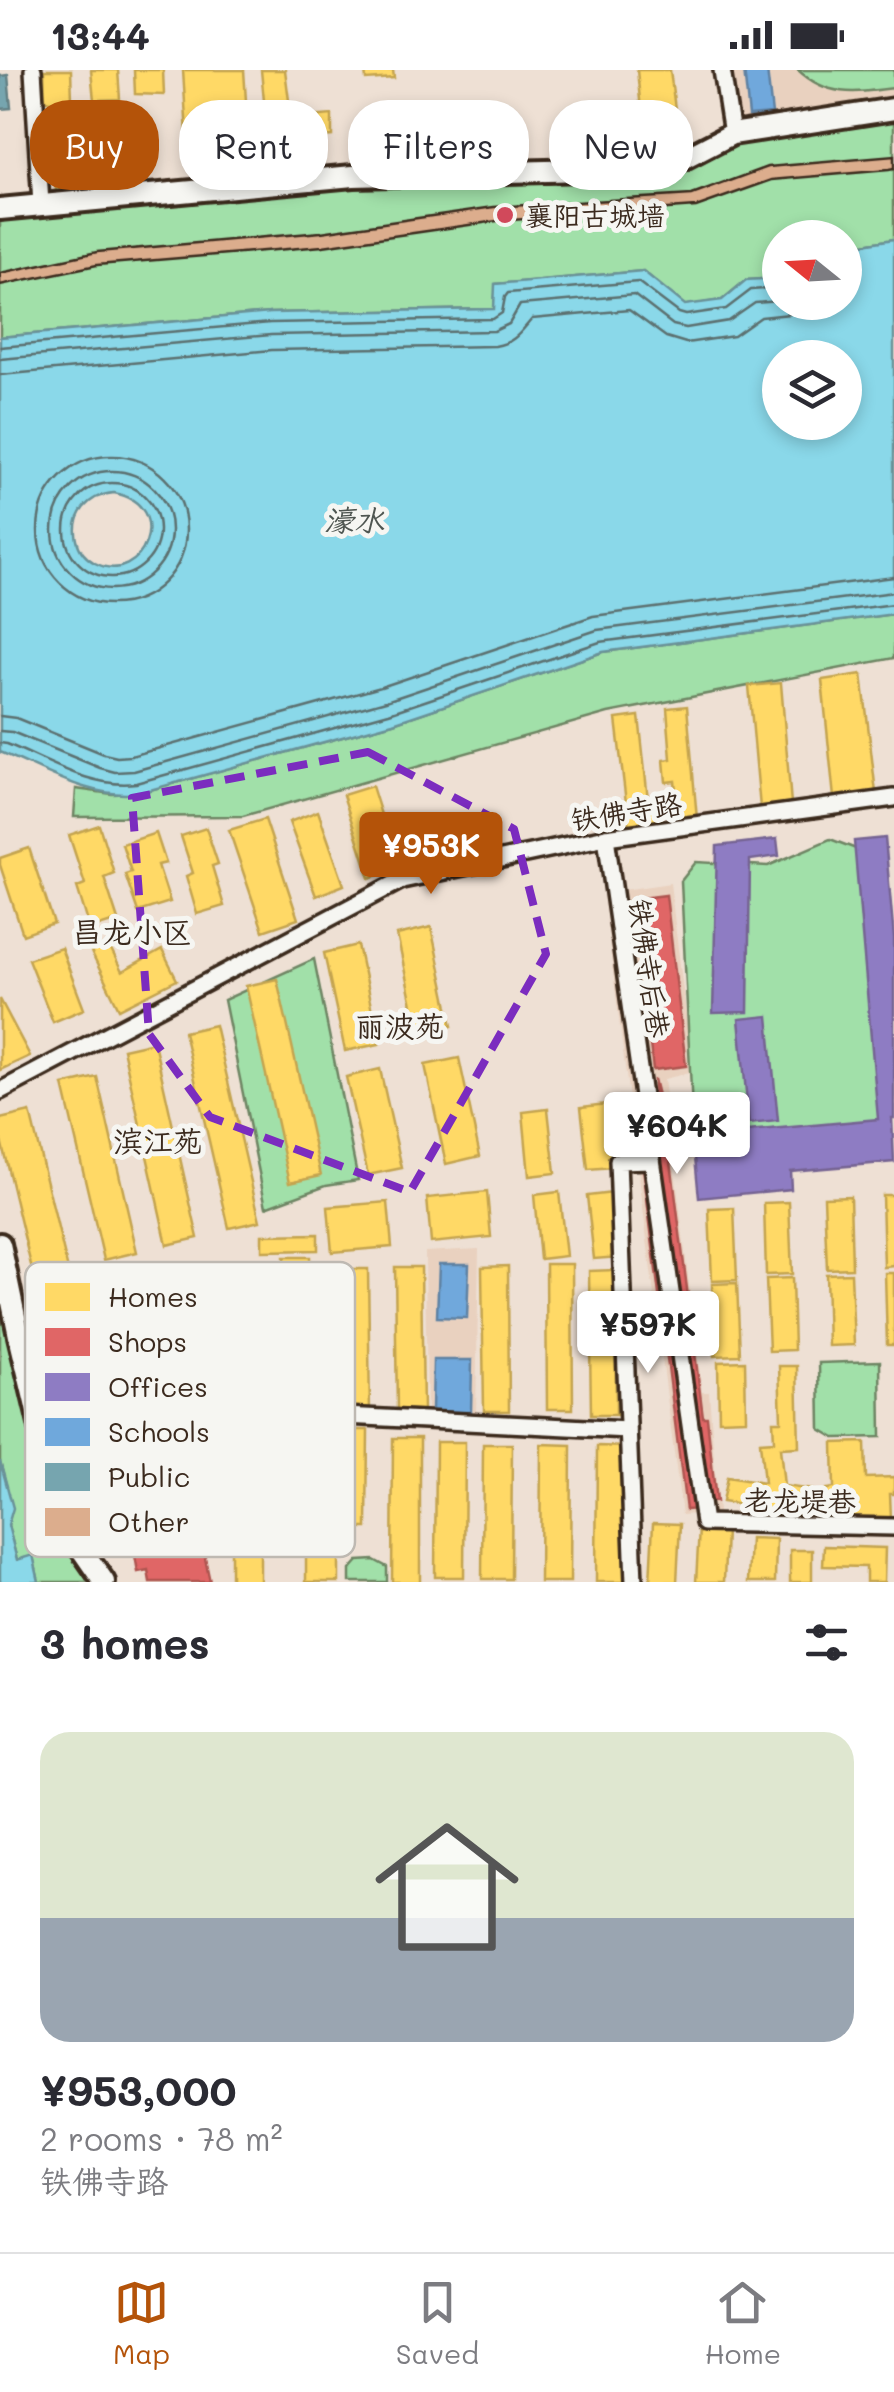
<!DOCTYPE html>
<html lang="en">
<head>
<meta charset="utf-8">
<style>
	body { margin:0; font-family:Mali,"LXGW WenKai TC",sans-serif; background:#f2f2f3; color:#2b2b33; height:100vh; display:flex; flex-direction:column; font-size:38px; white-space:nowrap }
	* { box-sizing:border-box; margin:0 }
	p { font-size:32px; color:#7c7c81 }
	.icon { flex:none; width:55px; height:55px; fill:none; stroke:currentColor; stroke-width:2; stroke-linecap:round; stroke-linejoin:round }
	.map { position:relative; height:1512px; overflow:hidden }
	.details { display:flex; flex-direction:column; background:#fff; flex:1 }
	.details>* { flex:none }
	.hud { position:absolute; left:30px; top:30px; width:835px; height:90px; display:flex; gap:20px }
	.needle { width:65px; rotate:288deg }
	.fabs { position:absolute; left:762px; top:150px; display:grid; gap:20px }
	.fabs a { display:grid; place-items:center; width:100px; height:100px; border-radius:50%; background:#fff; box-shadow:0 5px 15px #0003; font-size:50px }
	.price { position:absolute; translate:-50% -85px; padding:0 22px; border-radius:10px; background:#fff; color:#222; font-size:32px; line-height:65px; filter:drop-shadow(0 2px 5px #0008) }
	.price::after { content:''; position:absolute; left:50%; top:60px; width:30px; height:22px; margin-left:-15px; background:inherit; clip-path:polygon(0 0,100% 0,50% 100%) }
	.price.active { background:#b45309; color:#fff }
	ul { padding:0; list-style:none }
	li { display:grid; align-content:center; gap:20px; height:530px; padding:0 40px }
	li span { display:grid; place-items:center; height:310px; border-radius:30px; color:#555 }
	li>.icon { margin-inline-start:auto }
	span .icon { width:180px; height:180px; fill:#fffc; stroke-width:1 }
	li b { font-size:42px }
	h2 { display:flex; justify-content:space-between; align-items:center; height:120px; padding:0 40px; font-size:42px }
	.chip { padding:0 35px; border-radius:40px; background:#fff; box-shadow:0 5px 15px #0003; font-size:35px; line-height:90px }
	.chip.active { background:#b45309; color:#fff }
	.status { display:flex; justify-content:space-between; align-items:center; height:70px; padding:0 50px; background:#fff; direction:ltr }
	.status svg { height:28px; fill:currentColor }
	.tabs { display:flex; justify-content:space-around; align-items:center; height:140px; border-top:2px solid #e1e1e2; background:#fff; font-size:28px; color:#7c7c81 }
	.tabs a { display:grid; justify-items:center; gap:5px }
	.tabs .active { color:#b45309 }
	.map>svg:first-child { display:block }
	.built { fill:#e9d1bf }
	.green { fill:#a1e0a9; stroke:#6e8564; stroke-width:2.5 }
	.water { fill:#8ad8e9; stroke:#6a9298; stroke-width:2.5; fill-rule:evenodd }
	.homes { fill:#ffd966; stroke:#c4a450; stroke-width:2.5 }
	.shops { fill:#e06666; stroke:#ae5450; stroke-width:2.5 }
	.offices { fill:#8e7cc3; stroke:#756392; stroke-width:2.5 }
	.schools { fill:#6fa8dc; stroke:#5f82a3; stroke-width:2.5 }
	.public { fill:#76a5af; stroke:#648084; stroke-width:2.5 }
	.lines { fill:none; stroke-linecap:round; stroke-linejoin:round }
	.shore { stroke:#5b706f; stroke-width:2.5 }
	.building { fill:#dcad8d; stroke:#3b2a1e; stroke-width:2.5 }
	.street-casing { stroke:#3b2a1e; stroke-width:22 }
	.secondary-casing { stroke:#3b2a1e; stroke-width:28 }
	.street { stroke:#f6f6f2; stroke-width:15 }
	.secondary { stroke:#f6f6f2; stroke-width:20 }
	.marked { fill:none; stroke:#7b2cbf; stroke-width:8; stroke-dasharray:20 12; stroke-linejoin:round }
	.poi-dot { fill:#d1495b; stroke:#f6f6f2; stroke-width:4 }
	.labels { text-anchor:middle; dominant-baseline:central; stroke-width:10; stroke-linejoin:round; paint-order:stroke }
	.poi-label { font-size:28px; fill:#3b2a1e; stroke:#f6f6f2; text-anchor:start }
	.street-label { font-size:28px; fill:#3b2a1e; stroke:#f6f6f2 }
	.water-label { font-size:30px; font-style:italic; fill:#4f5651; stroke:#f6f6f2 }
	.neighbourhood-label { font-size:30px; fill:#3b2a1e; stroke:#f6f6f2 }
	.key { fill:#f6f6f2; stroke:#beb9b2; stroke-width:2.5 }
	.key-label { font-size:28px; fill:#3b2a1e }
</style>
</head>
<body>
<div class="status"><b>13:44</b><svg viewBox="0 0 49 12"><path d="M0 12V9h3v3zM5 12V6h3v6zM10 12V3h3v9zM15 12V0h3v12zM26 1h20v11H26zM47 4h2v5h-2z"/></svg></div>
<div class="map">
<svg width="894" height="1512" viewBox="0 0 894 1512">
	<rect width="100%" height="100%" fill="#eee0d4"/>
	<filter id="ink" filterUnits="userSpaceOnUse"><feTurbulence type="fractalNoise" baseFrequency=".01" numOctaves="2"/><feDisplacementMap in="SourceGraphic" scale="20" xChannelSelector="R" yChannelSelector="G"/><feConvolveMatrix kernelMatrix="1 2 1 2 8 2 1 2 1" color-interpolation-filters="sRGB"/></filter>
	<g filter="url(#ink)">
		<g class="built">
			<path d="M722,0H894V39L732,64Z"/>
			<path d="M670,813L693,1002L664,1009L702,1322H709L718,1442L682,1445L603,823Z"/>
			<path d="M479,1179L476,1345L427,1343L425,1182Z"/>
		</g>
		<g class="green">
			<path d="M798,0H894V18C856,23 828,28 798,0Z"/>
			<path d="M894,39V169L845,177V168H780V208L746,210L722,230L685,236L643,201L496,214L494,239L270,243L0,267V139L353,106L655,104L732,64Z"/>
			<path d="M894,544V588L608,643L243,746L74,747L76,719L112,724L139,723L393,653L603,582Z"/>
			<path d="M830,769L869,784L889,1022L872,1063L759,1072L692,1041L681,811L696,792L768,796Z"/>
			<path d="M314,889L358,1110L326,1115L266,1137L224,930Z"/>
			<path d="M0,1174L64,1454L104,1512H39L33,1486L17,1490L8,1455L12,1438L0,1391Z"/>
			<path d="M880,1291L881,1367L835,1368L820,1359L819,1293Z"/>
			<path d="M374,1490L387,1497V1512H350V1500L358,1491Z"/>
		</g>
		<g class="water">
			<path d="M894,169V544L603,582L393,653L139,723C91,730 43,699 0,682V267L270,243L494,239L495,214L643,201L685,235L722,230L746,210L780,208V232H845V177ZM780,288H845V352H780ZM114,423C177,435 143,518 95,493C86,488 79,480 77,470C71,444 89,425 114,423Z"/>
			<path d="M0,1391L13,1438L8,1455L17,1490L33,1485L39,1512H0Z"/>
		</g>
		<g class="homes">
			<path d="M44,0H71L72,30L45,31Z"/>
			<path d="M91,0H118L120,29L94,30Z"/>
			<path d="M134,0H163L164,25L135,24Z"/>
			<path d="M183,0H244L250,93L202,95L200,65L187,66Z"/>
			<path d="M261,0H285L290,38L265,41Z"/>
			<path d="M365,0H393L394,8L366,10Z"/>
			<path d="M637,0H670L676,47L642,50Z"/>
			<path d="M83,39L89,121L56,123L52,40Z"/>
			<path d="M126,45L127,93L97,95L96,46Z"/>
			<path d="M332,45V66L286,70L287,100L264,99L262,51Z"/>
			<path d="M862,604L876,723L834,728L822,610Z"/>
			<path d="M781,613L791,734L760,738L749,616Z"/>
			<path d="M687,636L697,749L679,750L675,711L666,712L664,690L671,689L667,638Z"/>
			<path d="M639,646L649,739L661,740L662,754L629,758L616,649Z"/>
			<path d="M372,716L398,799L370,808L343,725Z"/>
			<path d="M318,741L344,815L316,826L289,752Z"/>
			<path d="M265,749L298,849L263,861L229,760Z"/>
			<path d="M99,755L114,803L104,807L118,850L90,859L77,817L85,814L69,765Z"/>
			<path d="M206,758L218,794L212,796L224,836L197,844L186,806L193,803L181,766Z"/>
			<path d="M156,763L166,793L158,795L170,832L138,842L125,804L131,802L122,774Z"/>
			<path d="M29,778L54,854L23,865L0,795V788Z"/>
			<path d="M431,857L452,956L418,963L397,865Z"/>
			<path d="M108,874L122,902L162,880L177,910L119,939L91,882Z"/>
			<path d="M358,875L379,974L345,981L324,883Z"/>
			<path d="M61,878L84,939L53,952L28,889Z"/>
			<path d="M277,909L321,1105L290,1112L246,916Z"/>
			<path d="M0,929L30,986L0,1000Z"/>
			<path d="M215,955L260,1151L229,1158L184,962Z"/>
			<path d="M154,972L198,1168L167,1175L123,979Z"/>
			<path d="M459,988L480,1086L446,1094L425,995Z"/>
			<path d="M380,999L402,1098L368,1105L346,1007Z"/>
			<path d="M97,1007L137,1182L104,1190L63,1015Z"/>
			<path d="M607,1034L613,1098L588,1100L581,1037Z"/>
			<path d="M548,1039L555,1103L529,1106L523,1042Z"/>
			<path d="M30,1042L69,1204L35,1212L0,1066V1049Z"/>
			<path d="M487,1122L491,1167L431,1173L427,1128Z"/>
			<path d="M559,1122L566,1186L540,1189L534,1125Z"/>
			<path d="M613,1123L619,1187L594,1189L587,1126Z"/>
			<path d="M882,1125H894V1196L884,1197Z"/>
			<path d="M850,1126L852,1198L827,1199L824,1127Z"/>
			<path d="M388,1132L392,1177L332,1182L328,1137Z"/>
			<path d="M789,1132L792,1204L766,1205L764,1133Z"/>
			<path d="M734,1138L737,1210L712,1211L709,1139Z"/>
			<path d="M318,1164V1180L262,1181V1165Z"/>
			<path d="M284,1187H310L311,1332H285Z"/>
			<path d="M546,1194H572L573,1339H547Z"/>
			<path d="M508,1196L509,1341H484L482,1197Z"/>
			<path d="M395,1197H421L423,1342H397Z"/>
			<path d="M343,1199H368L370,1344H344Z"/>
			<path d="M615,1200L616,1345H591L589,1201Z"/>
			<path d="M851,1203L854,1275L828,1276L826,1204Z"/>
			<path d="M885,1203H894V1275H887Z"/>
			<path d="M792,1208L794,1280L769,1281L766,1209Z"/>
			<path d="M737,1213L740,1285L714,1286L712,1214Z"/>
			<path d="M745,1291L746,1349L719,1350L718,1292Z"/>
			<path d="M779,1296H797L799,1377L780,1378L784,1416L813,1420L809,1445L722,1432L727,1407L764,1413L760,1372L774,1371L773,1351H781Z"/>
			<path d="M338,1360H368L367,1458H338Z"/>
			<path d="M393,1368H420V1512H392Z"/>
			<path d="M436,1372H465L464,1507H435Z"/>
			<path d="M865,1372L866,1408L894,1407V1424H890L891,1449L847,1451L826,1438V1419L834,1418L833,1373Z"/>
			<path d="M483,1374H512L511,1509H482Z"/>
			<path d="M541,1374L571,1375L570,1512H540Z"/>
			<path d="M597,1376L626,1377L625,1512H596Z"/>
			<rect x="231" y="1453" width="29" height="59"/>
			<path d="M653,1453L680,1454L677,1512H650Z"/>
			<path d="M699,1458L726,1459L724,1512H696Z"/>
			<path d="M339,1468V1512H306V1469Z"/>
			<path d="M750,1468L776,1469L775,1512H748Z"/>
			<path d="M824,1476L885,1478L884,1512H866V1497L823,1496Z"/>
			<rect x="790" y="1480" width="22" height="32"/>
		</g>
		<g class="shops">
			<path d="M666,825L686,996L653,1000L633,829Z"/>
			<path d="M654,1009L668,1067L703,1347H707L716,1432L709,1431L707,1416L703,1415L691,1299L670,1167L656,1058Z"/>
			<path d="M643,1097H649L698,1439L686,1440Z"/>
			<path d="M197,1388L212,1461L200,1464L210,1512H150L148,1500L138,1502L133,1474L114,1477L100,1408Z"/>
		</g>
		<g class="offices">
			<path d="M885,768L894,869V1048H892L894,1092L790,1101L791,1119L699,1128L693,1066L878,1049L854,771Z"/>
			<path d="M777,769L779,786L750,790L748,942L713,943L717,776Z"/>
			<path d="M768,946L778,1051L749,1054L739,949Z"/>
		</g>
		<g class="schools">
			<path d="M744,0H767L772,44L749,46Z"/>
			<path d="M439,1194H469L467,1248L437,1247Z"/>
			<path d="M433,1290H472L471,1342H432Z"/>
		</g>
		<path class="public" d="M8,5L11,38L0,39V6Z"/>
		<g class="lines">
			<g class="shore">
				<path d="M0,277L270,253L493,249L502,243L505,227L508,223L638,212L679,243L686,245L726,239L751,220L780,218"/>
				<path d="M0,289L271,265L494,261L509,254L520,235L634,225L673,255L686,258L729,251L755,233L780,231"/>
				<path d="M0,305L272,280L495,276C514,273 520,263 532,249L629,240L666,267L686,273L734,266L761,247L790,244L807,232"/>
				<circle cx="112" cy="460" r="74"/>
				<circle cx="112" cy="460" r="59"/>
				<circle cx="112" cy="460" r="47"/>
				<path d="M0,646L16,648L104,684L117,687L131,686L381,617L593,546L894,507"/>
				<path d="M0,661L12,662L100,698L115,702L134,701L386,631L597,560L894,522"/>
				<path d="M0,673L7,674C47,690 92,719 136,713L389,643L600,572L894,534"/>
			</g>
		</g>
		<path class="building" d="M894,86V99L889,100L772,110L696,137L497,151L323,176L97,195L0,215V203L97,182L321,162L494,137L692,125L768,97Z"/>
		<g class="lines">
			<defs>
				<g id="street">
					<path d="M33,0L41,135"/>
					<path d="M722,0L732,64"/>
					<path d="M606,767L704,1453L894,1457"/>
					<path d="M0,1021L402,810L606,767L894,728"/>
					<path d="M53,1408L212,1377L204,1339L628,1360"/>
					<path d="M634,1512L618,1091L652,1090"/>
				</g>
				<g id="secondary">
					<path d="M0,139L353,106L586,100L655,104L732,64L894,39"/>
					<path d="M0,1174L19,1266L64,1454L104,1512"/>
				</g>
			</defs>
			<use href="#street" class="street-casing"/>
			<use href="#secondary" class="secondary-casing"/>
			<use href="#street" class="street"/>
			<use href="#secondary" class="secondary"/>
		</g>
	</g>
	<path class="marked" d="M368,682L514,759L546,884L410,1122L210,1047L149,964L132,728Z"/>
	<circle class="poi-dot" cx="505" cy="145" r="10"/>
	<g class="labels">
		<g class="poi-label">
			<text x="525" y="145">襄阳古城墙</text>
		</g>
		<g class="street-label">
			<text transform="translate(626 741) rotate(-9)">铁佛寺路</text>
			<text transform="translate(650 898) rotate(82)">铁佛寺后巷</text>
			<text transform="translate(800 1430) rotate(1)">老龙堤巷</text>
		</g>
		<g class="water-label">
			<text x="354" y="449">濠水</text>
		</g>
		<g class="neighbourhood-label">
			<text x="132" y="861">昌龙小区</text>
			<text x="400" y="955">丽波苑</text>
			<text x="158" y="1070">滨江苑</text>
		</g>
	</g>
	<rect x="25" y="1192" width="330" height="295" rx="15" class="key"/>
	<rect x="45" y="1213" width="45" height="28" fill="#ffd966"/>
	<rect x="45" y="1258" width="45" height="28" fill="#e06666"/>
	<rect x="45" y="1303" width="45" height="28" fill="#8e7cc3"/>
	<rect x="45" y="1348" width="45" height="28" fill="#6fa8dc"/>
	<rect x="45" y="1393" width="45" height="28" fill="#76a5af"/>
	<rect x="45" y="1438" width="45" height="28" fill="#dcad8d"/>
	<g class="key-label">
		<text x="108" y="1237">Homes</text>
		<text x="108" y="1282">Shops</text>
		<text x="108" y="1327">Offices</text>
		<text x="108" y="1372">Schools</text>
		<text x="108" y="1417">Public</text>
		<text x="108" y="1462">Other</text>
	</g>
</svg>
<div class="fabs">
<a><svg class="needle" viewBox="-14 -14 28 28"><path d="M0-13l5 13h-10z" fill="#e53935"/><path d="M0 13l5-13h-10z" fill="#7c7c81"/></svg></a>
<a><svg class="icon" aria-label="layers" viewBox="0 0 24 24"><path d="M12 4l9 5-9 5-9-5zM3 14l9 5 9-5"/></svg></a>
</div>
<b class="price active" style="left:431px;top:827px">¥953K</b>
<b class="price" style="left:677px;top:1107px">¥604K</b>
<b class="price" style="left:648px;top:1306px">¥597K</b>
<div class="hud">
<a class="chip active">Buy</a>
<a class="chip">Rent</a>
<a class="chip">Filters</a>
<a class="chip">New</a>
</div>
</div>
<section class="details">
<h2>3 homes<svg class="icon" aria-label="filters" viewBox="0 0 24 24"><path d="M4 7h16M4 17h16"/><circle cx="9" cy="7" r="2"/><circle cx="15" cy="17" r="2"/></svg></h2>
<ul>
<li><span style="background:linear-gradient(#dfe7d0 60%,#9aa5b1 0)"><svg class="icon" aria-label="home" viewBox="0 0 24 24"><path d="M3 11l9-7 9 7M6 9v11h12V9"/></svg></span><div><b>¥953,000</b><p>2 rooms · 78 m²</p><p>铁佛寺路</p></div></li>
</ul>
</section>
<nav class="tabs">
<a class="active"><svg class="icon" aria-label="map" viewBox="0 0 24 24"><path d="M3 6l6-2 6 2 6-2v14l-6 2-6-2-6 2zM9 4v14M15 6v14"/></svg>Map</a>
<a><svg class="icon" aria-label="saved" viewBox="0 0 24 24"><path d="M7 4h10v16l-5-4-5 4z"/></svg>Saved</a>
<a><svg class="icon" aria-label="home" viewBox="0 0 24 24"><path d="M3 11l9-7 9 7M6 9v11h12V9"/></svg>Home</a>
</nav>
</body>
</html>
